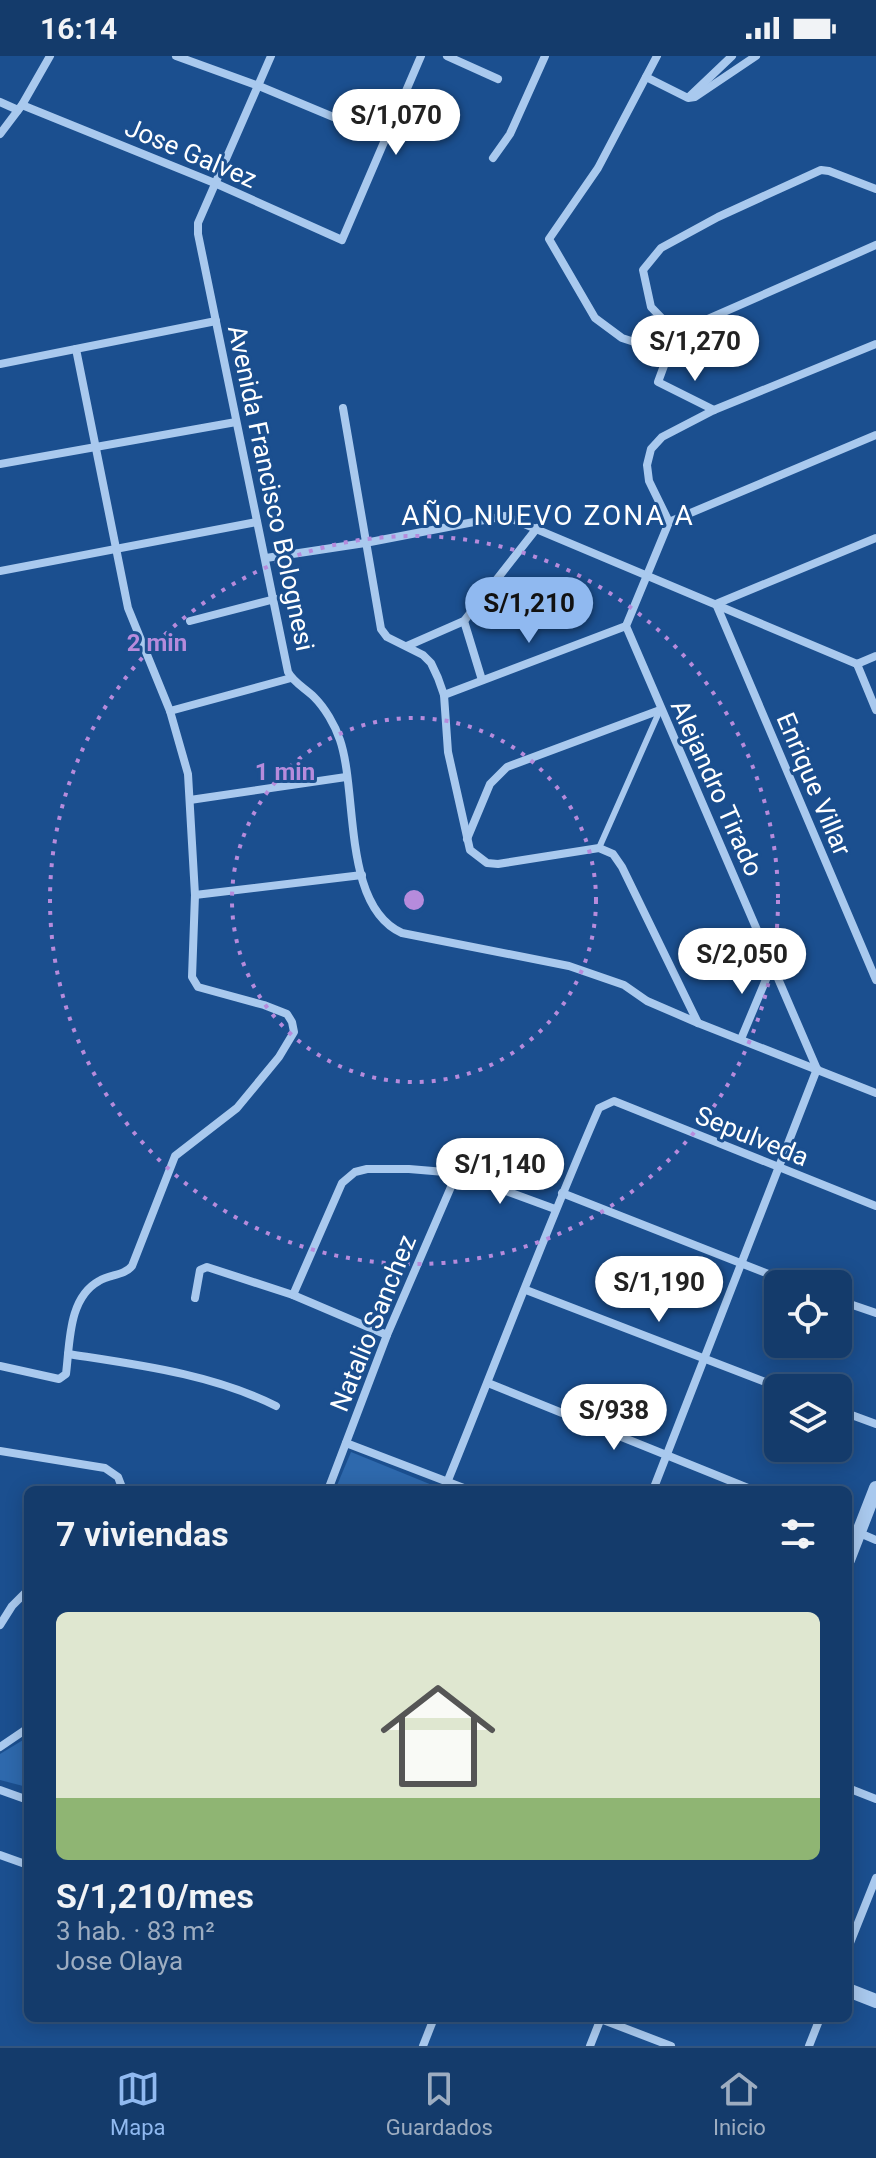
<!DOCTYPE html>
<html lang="es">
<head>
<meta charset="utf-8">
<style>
	body { margin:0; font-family:Roboto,sans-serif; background:#214673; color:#f1f3f6; height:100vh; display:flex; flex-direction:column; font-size:30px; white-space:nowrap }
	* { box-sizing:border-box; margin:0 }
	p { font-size:26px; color:#9dadc1 }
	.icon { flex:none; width:44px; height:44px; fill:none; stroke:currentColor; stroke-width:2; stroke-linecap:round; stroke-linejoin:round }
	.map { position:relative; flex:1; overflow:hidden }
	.drawer { position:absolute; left:24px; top:1430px; width:828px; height:536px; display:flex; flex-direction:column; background:#143b6b; border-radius:12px; box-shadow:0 4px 20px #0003,0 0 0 2px #33557e }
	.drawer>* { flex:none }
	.fabs { position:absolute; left:764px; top:1214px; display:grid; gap:16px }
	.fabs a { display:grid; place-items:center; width:88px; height:88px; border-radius:12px; background:#143b6b; box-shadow:0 4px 20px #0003,0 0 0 2px #33557e; font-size:40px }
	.price { position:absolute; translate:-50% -68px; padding:0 18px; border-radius:28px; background:#fff; color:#222; font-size:26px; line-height:52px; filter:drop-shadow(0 2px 4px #0008) }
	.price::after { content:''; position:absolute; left:50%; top:48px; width:24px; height:18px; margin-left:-12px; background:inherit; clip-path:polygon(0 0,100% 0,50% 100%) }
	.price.current { background:#90b9f0; color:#111 }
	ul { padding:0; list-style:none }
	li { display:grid; align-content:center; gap:16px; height:424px; padding:0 32px }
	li+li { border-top:2px solid #33557e }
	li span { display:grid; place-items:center; height:248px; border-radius:12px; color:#555 }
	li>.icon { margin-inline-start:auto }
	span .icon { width:144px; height:144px; fill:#fffc; stroke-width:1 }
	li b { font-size:34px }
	h2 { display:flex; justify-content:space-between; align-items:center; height:96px; padding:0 32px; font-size:34px }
	.status { display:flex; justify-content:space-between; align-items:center; height:56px; padding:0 40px; background:#143b6b; direction:ltr }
	.status svg { height:22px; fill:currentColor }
	.tabs { display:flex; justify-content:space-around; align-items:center; height:112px; border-top:2px solid #33557e; background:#143b6b; font-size:22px; color:#9dadc1 }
	.tabs a { display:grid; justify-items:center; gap:4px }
	.tabs .current { color:#90b9f0 }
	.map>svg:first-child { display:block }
	.green { fill:#2e69ad }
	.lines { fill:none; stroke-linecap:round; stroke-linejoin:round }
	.service { stroke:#a9c9ee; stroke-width:6 }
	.minor { stroke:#a9c9ee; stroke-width:8 }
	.tertiary { stroke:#a9c9ee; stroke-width:14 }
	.ring { fill:none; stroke:#b68bdc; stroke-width:4; stroke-dasharray:4 8 }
	.labels { text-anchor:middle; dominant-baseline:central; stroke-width:6; stroke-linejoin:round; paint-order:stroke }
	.street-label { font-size:26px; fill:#fff; stroke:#1b4f8f }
	.neighbourhood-label { font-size:28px; letter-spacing:2px; fill:#fff; stroke:#1b4f8f }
	.centre { fill:#b68bdc; stroke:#1b4f8f; stroke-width:4 }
	.ring-label { font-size:24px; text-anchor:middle; font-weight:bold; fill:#b68bdc; stroke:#1b4f8f; stroke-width:6; stroke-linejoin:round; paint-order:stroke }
</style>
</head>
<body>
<div class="status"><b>16:14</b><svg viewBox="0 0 49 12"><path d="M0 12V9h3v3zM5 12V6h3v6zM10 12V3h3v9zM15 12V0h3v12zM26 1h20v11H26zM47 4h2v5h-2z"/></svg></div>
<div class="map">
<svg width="876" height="1990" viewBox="0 0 876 1990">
	<rect width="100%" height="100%" fill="#1b4f8f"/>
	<g class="green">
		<path d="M351,1396L437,1431L436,1434H335Z"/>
		<path d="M28,1681V1718L23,1730L0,1724V1698Z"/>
	</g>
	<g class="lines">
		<path class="service" d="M599,792L660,654"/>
		<g class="minor">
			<path d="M176,0L259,30L386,83"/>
			<path d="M271,0L198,167V178L288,616C293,626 306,633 314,641C325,652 335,669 340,684C358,737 342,850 402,877L569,910L624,929L647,945L698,967L876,1037"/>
			<path d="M447,0L498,23"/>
			<path d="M657,0L598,112L549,183L595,262L622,282L668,297"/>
			<path d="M646,21L688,42L695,41L756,0"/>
			<path d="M689,41L732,0"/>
			<path d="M0,46L18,54"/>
			<path d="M22,49L217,128L342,184L421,0"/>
			<path d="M0,78L22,49L50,0"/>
			<path d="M493,102L510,78L545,0"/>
			<path d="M676,277L651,251L643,214L661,192L718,161L821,114L829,115L876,133"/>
			<path d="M676,277L876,189"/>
			<path d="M676,277L658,326L714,354"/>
			<path d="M0,308L216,265"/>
			<path d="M343,352L381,573L387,581L423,599L431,607L438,622L444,639L448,696L470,794L487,807L498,808L599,792L613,798L622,811L698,967"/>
			<path d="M0,408L236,366"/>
			<path d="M669,466L626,570L817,1013"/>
			<path d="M669,466L649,425L647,409L651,393L662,381L714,354L876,288"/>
			<path d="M669,466L876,379"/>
			<path d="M876,482L716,548L876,924"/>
			<path d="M266,502L365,487L505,460L857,608"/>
			<path d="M0,515L257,466"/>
			<path d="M190,565L275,543"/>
			<path d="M464,565L482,624"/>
			<path d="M407,590L464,565L537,472"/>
			<path d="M857,608L876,654"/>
			<path d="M857,608L876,600"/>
			<path d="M444,639L626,570"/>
			<path d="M170,655L291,622"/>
			<path d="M190,744L346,721"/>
			<path d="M467,783L490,728L507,711L660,654"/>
			<path d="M195,839L362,819"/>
			<path d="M741,983L772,909"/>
			<path d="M562,1137L794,1228"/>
			<path d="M526,1234L781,1332"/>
			<path d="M293,1239L342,1127L355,1116L367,1113H409L457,1117L555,1153"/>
			<path d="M195,1242L200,1214L207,1211L293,1239L387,1279"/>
			<path d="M838,1244L876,1257"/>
			<path d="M68,1298C139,1309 212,1318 276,1350"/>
			<path d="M0,1310L59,1323L66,1318C70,1287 68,1242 99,1225C110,1218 124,1220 132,1210L175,1100L237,1052L279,1001L294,976L292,966L287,958L264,949L198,931L192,921L195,839L188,718L170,655L128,552L76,293"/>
			<path d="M488,1327L753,1434"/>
			<path d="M838,1354L876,1368"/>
			<path d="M346,1387L469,1434"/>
			<path d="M0,1395L105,1412L118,1421L123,1434"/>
			<path d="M328,1434L387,1279L457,1117"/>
			<path d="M444,1434C496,1307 544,1178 599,1052L614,1045L876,1150"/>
			<path d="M653,1434L817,1013"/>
			<path d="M848,1472L876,1484"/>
			<path d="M0,1569L12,1550L28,1534"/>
			<path d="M0,1691L28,1672"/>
			<path d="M848,1732L876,1743"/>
			<path d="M0,1734L28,1744"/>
			<path d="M0,1799L28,1809"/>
			<path d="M848,1892L876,1822"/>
			<path d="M598,1962L671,1990"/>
			<path d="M423,1990L434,1962"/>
			<path d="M590,1990L601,1962"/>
			<path d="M809,1990L820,1962"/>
		</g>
		<g class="tertiary">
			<path d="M848,1504L876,1432"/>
			<path d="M848,1934L876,1945"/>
		</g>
	</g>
	<g class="ring">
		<circle cx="414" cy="844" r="182"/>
		<circle cx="414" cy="844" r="364"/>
	</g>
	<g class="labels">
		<g class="street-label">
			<text transform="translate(191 97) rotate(23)">Jose Galvez</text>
			<text transform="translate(271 432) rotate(78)">Avenida Francisco Bolognesi</text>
			<text transform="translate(814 728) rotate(67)">Enrique Villar</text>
			<text transform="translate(717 732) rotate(66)">Alejandro Tirado</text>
			<text transform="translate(752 1080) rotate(22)">Sepulveda</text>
			<text transform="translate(373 1267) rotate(-68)">Natalio Sanchez</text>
		</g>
		<g class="neighbourhood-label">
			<text x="548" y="459">AÑO NUEVO ZONA A</text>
		</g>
	</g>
	<circle cx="414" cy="844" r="12" class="centre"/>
	<g class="ring-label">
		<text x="157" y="595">2 min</text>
		<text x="285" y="724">1 min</text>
	</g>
</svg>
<div class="fabs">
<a><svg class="icon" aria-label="locate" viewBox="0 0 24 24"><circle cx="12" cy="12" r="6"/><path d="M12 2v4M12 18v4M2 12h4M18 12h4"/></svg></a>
<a><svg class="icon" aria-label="layers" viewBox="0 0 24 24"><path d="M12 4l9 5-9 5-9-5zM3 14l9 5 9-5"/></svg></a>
</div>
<b class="price" style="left:396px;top:101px">S/1,070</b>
<b class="price" style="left:695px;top:327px">S/1,270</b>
<b class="price current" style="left:529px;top:589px">S/1,210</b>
<b class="price" style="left:742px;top:940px">S/2,050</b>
<b class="price" style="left:500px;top:1150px">S/1,140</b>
<b class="price" style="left:659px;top:1268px">S/1,190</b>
<b class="price" style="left:614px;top:1396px">S/938</b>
<section class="drawer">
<h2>7 viviendas<svg class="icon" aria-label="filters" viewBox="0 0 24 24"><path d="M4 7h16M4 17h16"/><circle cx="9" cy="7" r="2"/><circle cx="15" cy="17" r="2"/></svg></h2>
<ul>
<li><span style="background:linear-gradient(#dfe7d0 75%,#8fb573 0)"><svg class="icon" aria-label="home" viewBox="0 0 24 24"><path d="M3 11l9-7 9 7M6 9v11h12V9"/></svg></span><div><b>S/1,210/mes</b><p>3 hab. · 83 m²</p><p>Jose Olaya</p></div></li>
</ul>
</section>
</div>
<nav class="tabs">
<a class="current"><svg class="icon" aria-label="map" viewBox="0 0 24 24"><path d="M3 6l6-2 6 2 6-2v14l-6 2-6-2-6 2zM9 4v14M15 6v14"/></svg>Mapa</a>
<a><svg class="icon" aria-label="saved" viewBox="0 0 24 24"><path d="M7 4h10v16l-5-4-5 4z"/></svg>Guardados</a>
<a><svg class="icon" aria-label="home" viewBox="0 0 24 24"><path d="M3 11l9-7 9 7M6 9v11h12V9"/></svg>Inicio</a>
</nav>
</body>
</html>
